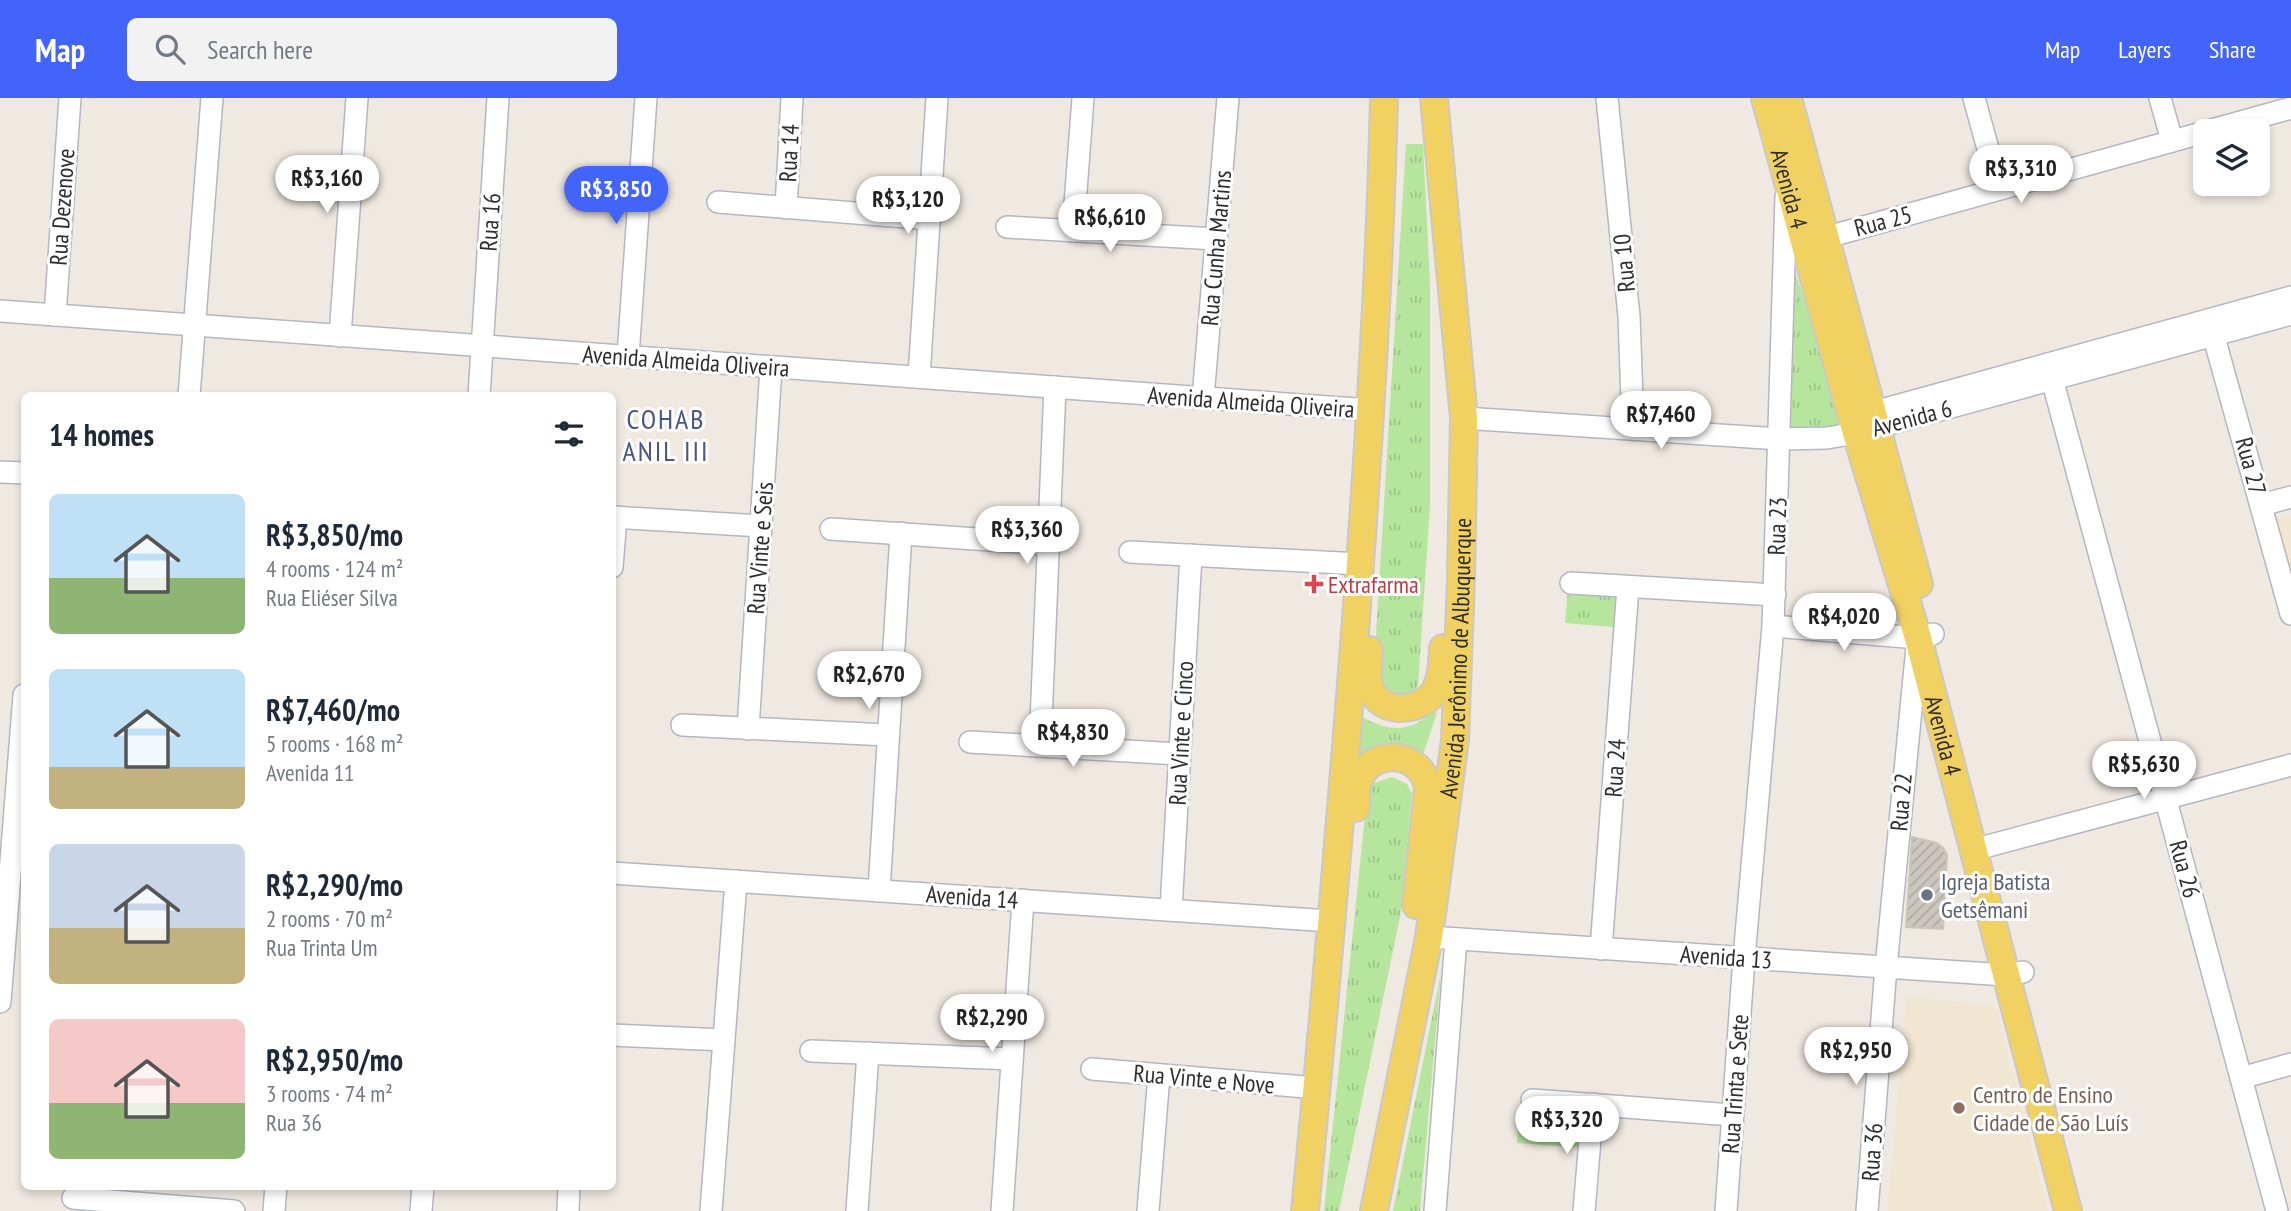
<!DOCTYPE html>
<html lang="en">
<head>
<meta charset="utf-8">
<style>
	body { margin:0; font-family:"PT Sans Narrow",sans-serif; background:#f2f2f3; color:#1f2937; height:100vh; display:flex; flex-direction:column; font-size:26px; white-space:nowrap }
	* { box-sizing:border-box; margin:0 }
	p { font-size:23px; color:#747a83 }
	.icon { flex:none; width:38px; height:38px; fill:none; stroke:currentColor; stroke-width:2; stroke-linecap:round; stroke-linejoin:round }
	.map { position:relative; flex:1; overflow:hidden }
	.side { position:absolute; left:21px; top:294px; width:595px; height:798px; display:flex; flex-direction:column; background:#fff; border-radius:10px; box-shadow:0 4px 10px #0003 }
	.side>* { flex:none }
	.controls { position:absolute; left:2193px; top:21px; display:grid; gap:14px }
	.controls a { display:grid; place-items:center; width:77px; height:77px; border-radius:10px; background:#fff; box-shadow:0 4px 10px #0003; font-size:35px }
	.price { position:absolute; translate:-50% -60px; padding:0 16px; border-radius:24px; background:#fff; color:#222; font-size:23px; line-height:46px; filter:drop-shadow(0 2px 4px #0008) }
	.price::after { content:''; position:absolute; left:50%; top:42px; width:21px; height:16px; margin-left:-10px; background:inherit; clip-path:polygon(0 0,100% 0,50% 100%) }
	.price.active { background:#4264fb; color:#fff }
	ul { padding:0; list-style:none }
	li { display:flex; align-items:center; gap:21px; height:175px; padding:0 28px }
	li span { display:grid; place-items:center; flex:none; width:196px; height:140px; border-radius:10px; color:#555 }
	li>.icon { margin-inline-start:auto }
	span .icon { width:84px; height:84px; fill:#fffc; stroke-width:1 }
	li b { font-size:30px }
	h2 { display:flex; justify-content:space-between; align-items:center; height:84px; padding:0 28px; font-size:30px }
	header { display:flex; align-items:center; gap:42px; box-sizing:border-box; height:98px; padding:0 35px; background:#4264fb; color:#fff }
	header strong { font-size:33px }
	nav { display:flex; gap:38px; margin-inline-start:auto; font-size:24px }
	.search { width:490px; height:63px; background:#f2f2f3; display:flex; align-items:center; gap:18px; box-sizing:border-box; padding:0 24px; border-radius:10px; color:#747a83; font-size:26px }
	.map>svg:first-child { display:block }
	.education { fill:#f0e6d1 }
	.grass { fill:url(#grass-tufts) }
	.building { fill:url(#building-hatch); stroke:#cbc5ba; stroke-width:2 }
	.lines { fill:none; stroke-linecap:round; stroke-linejoin:round }
	.minor-casing { stroke:#b4b7c1; stroke-width:24 }
	.major-casing { stroke:#c9c9c9; stroke-width:30 }
	.minor { stroke:#fff; stroke-width:21 }
	.major { stroke:#f2d163; stroke-width:26 }
	.health-dot { fill:#e0444e; stroke:#fff; stroke-width:2.5 }
	.worship-dot { fill:#6b7280; stroke:#fff; stroke-width:2.5 }
	.education-dot { fill:#8d6e63; stroke:#fff; stroke-width:2.5 }
	.labels { text-anchor:middle; dominant-baseline:central; stroke-width:6; stroke-linejoin:round; paint-order:stroke }
	.street-label { font-size:24px; fill:#2e2e2e; stroke:#fff }
	.health-label { font-size:24px; fill:#be3a42; stroke:#fff; text-anchor:start }
	.worship-label { font-size:24px; fill:#5b616d; stroke:#fff; text-anchor:start }
	.education-label { font-size:24px; fill:#785e54; stroke:#fff; text-anchor:start }
	.quarter-label { font-size:28px; letter-spacing:2px; fill:#4d5680; stroke:#fff }
</style>
</head>
<body>
<header>
<strong>Map</strong>
<div class="search"><svg class="icon" aria-label="search" viewBox="0 0 24 24"><circle cx="10" cy="10" r="6"/><path d="M15 15l6 6"/></svg>Search here</div>
<nav><a>Map</a><a>Layers</a><a>Share</a></nav>
</header>
<div class="map">
<svg width="2291" height="1113" viewBox="0 0 2291 1113">
	<defs>
		<pattern id="grass-tufts" width="24" height="20" patternUnits="userSpaceOnUse" patternTransform="scale(1.75)"><rect width="24" height="20" fill="#b6e59e"/><path d="M3 7l-1-3M5 7V3M7 7l1-3M15 17l-1-3M17 17v-4M19 17l1-3" fill="none" stroke="#9dc588"/></pattern>
		<pattern id="building-hatch" width="6" height="6" patternUnits="userSpaceOnUse" patternTransform="scale(1.75)"><rect width="6" height="6" fill="#cbc7bf"/><path d="M-1 1l2-2M0 6l6-6M5 7l2-2" fill="none" stroke="#afaba4"/></pattern>
	</defs>
	<rect width="100%" height="100%" fill="#efe9e1"/>
	<g class="education">
		<path d="M2291,417V479L2276,421Z"/>
		<path d="M1907,899L1995,908L2048,1113H1888Z"/>
	</g>
	<g class="grass">
		<path d="M1406,46H1423L1430,186V407L1418,587L1414,594L1401,601L1373,585Z"/>
		<path d="M1782,135L1847,328L1786,336Z"/>
		<path d="M1568,492L1616,496L1613,529L1565,525Z"/>
		<path d="M1433,614L1437,615L1423,657L1354,660L1362,619C1390,634 1408,635 1433,614Z"/>
		<path d="M1392,679L1407,686L1412,696L1400,819L1339,1113H1324L1367,698L1374,685Z"/>
		<path d="M1441,875L1420,1113H1393Z"/>
		<path d="M1519,1010L1585,1015L1583,1050L1517,1045Z"/>
	</g>
	<path class="building" d="M1912,739L1937,745L1943,750L1947,757L1943,831L1906,829Z"/>
	<g class="lines">
		<defs>
			<g id="minor">
				<path d="M1607,0L1629,218L1633,330"/>
				<path d="M1974,0L1999,91"/>
				<path d="M2160,0L2172,43"/>
				<path d="M2208,33L2291,10"/>
				<path d="M718,104L930,121"/>
				<path d="M786,110L792,0"/>
				<path d="M1007,129L1216,141"/>
				<path d="M1073,133L1083,0"/>
				<path d="M1813,143L2205,34"/>
				<path d="M0,213L1371,312"/>
				<path d="M55,217L70,0"/>
				<path d="M2210,225L2291,516"/>
				<path d="M340,238L357,0"/>
				<path d="M628,258L646,0"/>
				<path d="M2048,266L2277,1113"/>
				<path d="M919,279L937,0"/>
				<path d="M189,298L212,0"/>
				<path d="M479,298L498,0"/>
				<path d="M1203,300L1228,0"/>
				<path d="M1464,320L1780,341L1827,340L1856,335L2291,216"/>
				<path d="M1864,326L1874,314L2291,199"/>
				<path d="M0,374L24,375"/>
				<path d="M2261,407L2291,399"/>
				<path d="M612,419L761,428"/>
				<path d="M831,431L1049,446"/>
				<path d="M1130,454L1360,466"/>
				<path d="M612,469L616,419"/>
				<path d="M1571,485L1775,497"/>
				<path d="M1773,528L1918,540L1933,536"/>
				<path d="M682,627L888,637"/>
				<path d="M748,631L771,269"/>
				<path d="M970,644L1179,656"/>
				<path d="M1040,648L1055,289"/>
				<path d="M1973,752L2291,667"/>
				<path d="M612,775L1331,823"/>
				<path d="M879,793L901,435"/>
				<path d="M1171,812L1191,457"/>
				<path d="M1429,839L2006,877L2023,874"/>
				<path d="M1601,851L1628,489"/>
				<path d="M0,904L24,597"/>
				<path d="M612,937L724,942"/>
				<path d="M811,953L1012,961"/>
				<path d="M1092,971L1317,990"/>
				<path d="M2241,980L2291,966"/>
				<path d="M1532,1002L1732,1017"/>
				<path d="M73,1100L234,1113"/>
				<path d="M274,1113L276,1088"/>
				<path d="M421,1113L423,1088"/>
				<path d="M568,1113L569,1088"/>
				<path d="M711,1113L736,783"/>
				<path d="M857,1113L868,955"/>
				<path d="M1002,1113L1023,802"/>
				<path d="M1148,1113L1159,977"/>
				<path d="M1435,1113L1456,841"/>
				<path d="M1584,1113L1593,1006"/>
				<path d="M1726,1113L1744,860L1773,528L1786,99"/>
				<path d="M1867,1113L1886,869L1917,549"/>
			</g>
			<g id="major">
				<path id="s1" d="M1765,0L1856,335L1918,540L2068,1113"/>
				<path d="M1788,0L1919,486"/>
				<path d="M1369,552C1368,566 1365,583 1373,595C1385,617 1422,613 1434,594C1442,581 1442,565 1443,550"/>
				<path d="M1356,710C1356,701 1355,690 1359,682C1372,648 1422,653 1428,690L1416,807"/>
				<path d="M1305,1113C1324,916 1341,718 1356,521C1369,347 1380,174 1384,0"/>
				<path id="s2" d="M1374,1113L1429,839L1455,642L1461,481L1464,320L1434,0"/>
			</g>
		</defs>
		<use href="#minor" class="minor-casing"/>
		<use href="#major" class="major-casing"/>
		<use href="#minor" class="minor"/>
		<use href="#major" class="major"/>
	</g>
	<path class="health-dot" d="M1310.5 475.5h7v7h7v7h-7v7h-7v-7h-7v-7h7z"/>
	<circle class="worship-dot" cx="1927" cy="797" r="7"/>
	<circle class="education-dot" cx="1959" cy="1010" r="7"/>
	<g class="labels">
		<g class="street-label">
			<text transform="translate(789 55) rotate(-87)">Rua 14</text>
			<text stroke="none"><textPath href="#s1" startOffset="94">Avenida 4</textPath></text>
			<text transform="translate(62 109) rotate(-86)">Rua Dezenove</text>
			<text transform="translate(1883 123) rotate(-15)">Rua 25</text>
			<text transform="translate(490 124) rotate(-86)">Rua 16</text>
			<text transform="translate(1216 150) rotate(-85)">Rua Cunha Martins</text>
			<text transform="translate(1624 165) rotate(-95)">Rua 10</text>
			<text transform="translate(686 263) rotate(4)">Avenida Almeida Oliveira</text>
			<text transform="translate(1251 304) rotate(4)">Avenida Almeida Oliveira</text>
			<text transform="translate(1912 320) rotate(-15)">Avenida 6</text>
			<text transform="translate(2251 368) rotate(75)">Rua 27</text>
			<text transform="translate(1777 428) rotate(-88)">Rua 23</text>
			<text transform="translate(760 450) rotate(-86)">Rua Vinte e Seis</text>
			<text stroke="none"><textPath href="#s2" startOffset="560">Avenida Jerônimo de Albuquerque</textPath></text>
			<text transform="translate(1181 635) rotate(-87)">Rua Vinte e Cinco</text>
			<text stroke="none"><textPath href="#s1" startOffset="662">Avenida 4</textPath></text>
			<text transform="translate(1615 670) rotate(-86)">Rua 24</text>
			<text transform="translate(1901 704) rotate(-85)">Rua 22</text>
			<text transform="translate(2185 771) rotate(75)">Rua 26</text>
			<text transform="translate(972 799) rotate(4)">Avenida 14</text>
			<text transform="translate(1726 859) rotate(4)">Avenida 13</text>
			<text transform="translate(1204 981) rotate(5)">Rua Vinte e Nove</text>
			<text transform="translate(1735 986) rotate(-86)">Rua Trinta e Sete</text>
			<text transform="translate(1872 1054) rotate(-86)">Rua 36</text>
		</g>
		<g class="health-label">
			<text x="1328" y="486">Extrafarma</text>
		</g>
		<g class="worship-label">
			<text x="1941" y="783">Igreja Batista<tspan x="1941" dy="28">Getsêmani</tspan></text>
		</g>
		<g class="education-label">
			<text x="1973" y="996">Centro de Ensino<tspan x="1973" dy="28">Cidade de São Luís</tspan></text>
		</g>
		<g class="quarter-label">
			<text x="666" y="320">COHAB<tspan x="666" dy="32">ANIL III</tspan></text>
		</g>
	</g>
</svg>
<div class="controls">
<a><svg class="icon" aria-label="layers" viewBox="0 0 24 24"><path d="M12 4l9 5-9 5-9-5zM3 14l9 5 9-5"/></svg></a>
</div>
<b class="price" style="left:2021px;top:107px">R$3,310</b>
<b class="price" style="left:327px;top:117px">R$3,160</b>
<b class="price active" style="left:616px;top:128px">R$3,850</b>
<b class="price" style="left:908px;top:138px">R$3,120</b>
<b class="price" style="left:1110px;top:156px">R$6,610</b>
<b class="price" style="left:1661px;top:353px">R$7,460</b>
<b class="price" style="left:1027px;top:468px">R$3,360</b>
<b class="price" style="left:1844px;top:555px">R$4,020</b>
<b class="price" style="left:869px;top:613px">R$2,670</b>
<b class="price" style="left:1073px;top:671px">R$4,830</b>
<b class="price" style="left:2144px;top:703px">R$5,630</b>
<b class="price" style="left:992px;top:956px">R$2,290</b>
<b class="price" style="left:1856px;top:989px">R$2,950</b>
<b class="price" style="left:1567px;top:1058px">R$3,320</b>
<section class="side">
<h2>14 homes<svg class="icon" aria-label="filters" viewBox="0 0 24 24"><path d="M4 7h16M4 17h16"/><circle cx="9" cy="7" r="2"/><circle cx="15" cy="17" r="2"/></svg></h2>
<ul>
<li><span style="background:linear-gradient(#bfe0f5 60%,#8fb573 0)"><svg class="icon" aria-label="home" viewBox="0 0 24 24"><path d="M3 11l9-7 9 7M6 9v11h12V9"/></svg></span><div><b>R$3,850/mo</b><p>4 rooms · 124 m²</p><p>Rua Eliéser Silva</p></div></li>
<li><span style="background:linear-gradient(#bfe0f5 70%,#c2b280 0)"><svg class="icon" aria-label="home" viewBox="0 0 24 24"><path d="M3 11l9-7 9 7M6 9v11h12V9"/></svg></span><div><b>R$7,460/mo</b><p>5 rooms · 168 m²</p><p>Avenida 11</p></div></li>
<li><span style="background:linear-gradient(#c9d6e8 60%,#c2b280 0)"><svg class="icon" aria-label="home" viewBox="0 0 24 24"><path d="M3 11l9-7 9 7M6 9v11h12V9"/></svg></span><div><b>R$2,290/mo</b><p>2 rooms · 70 m²</p><p>Rua Trinta Um</p></div></li>
<li><span style="background:linear-gradient(#f6c9c9 60%,#8fb573 0)"><svg class="icon" aria-label="home" viewBox="0 0 24 24"><path d="M3 11l9-7 9 7M6 9v11h12V9"/></svg></span><div><b>R$2,950/mo</b><p>3 rooms · 74 m²</p><p>Rua 36</p></div></li>
</ul>
</section>
</div>
</body>
</html>
